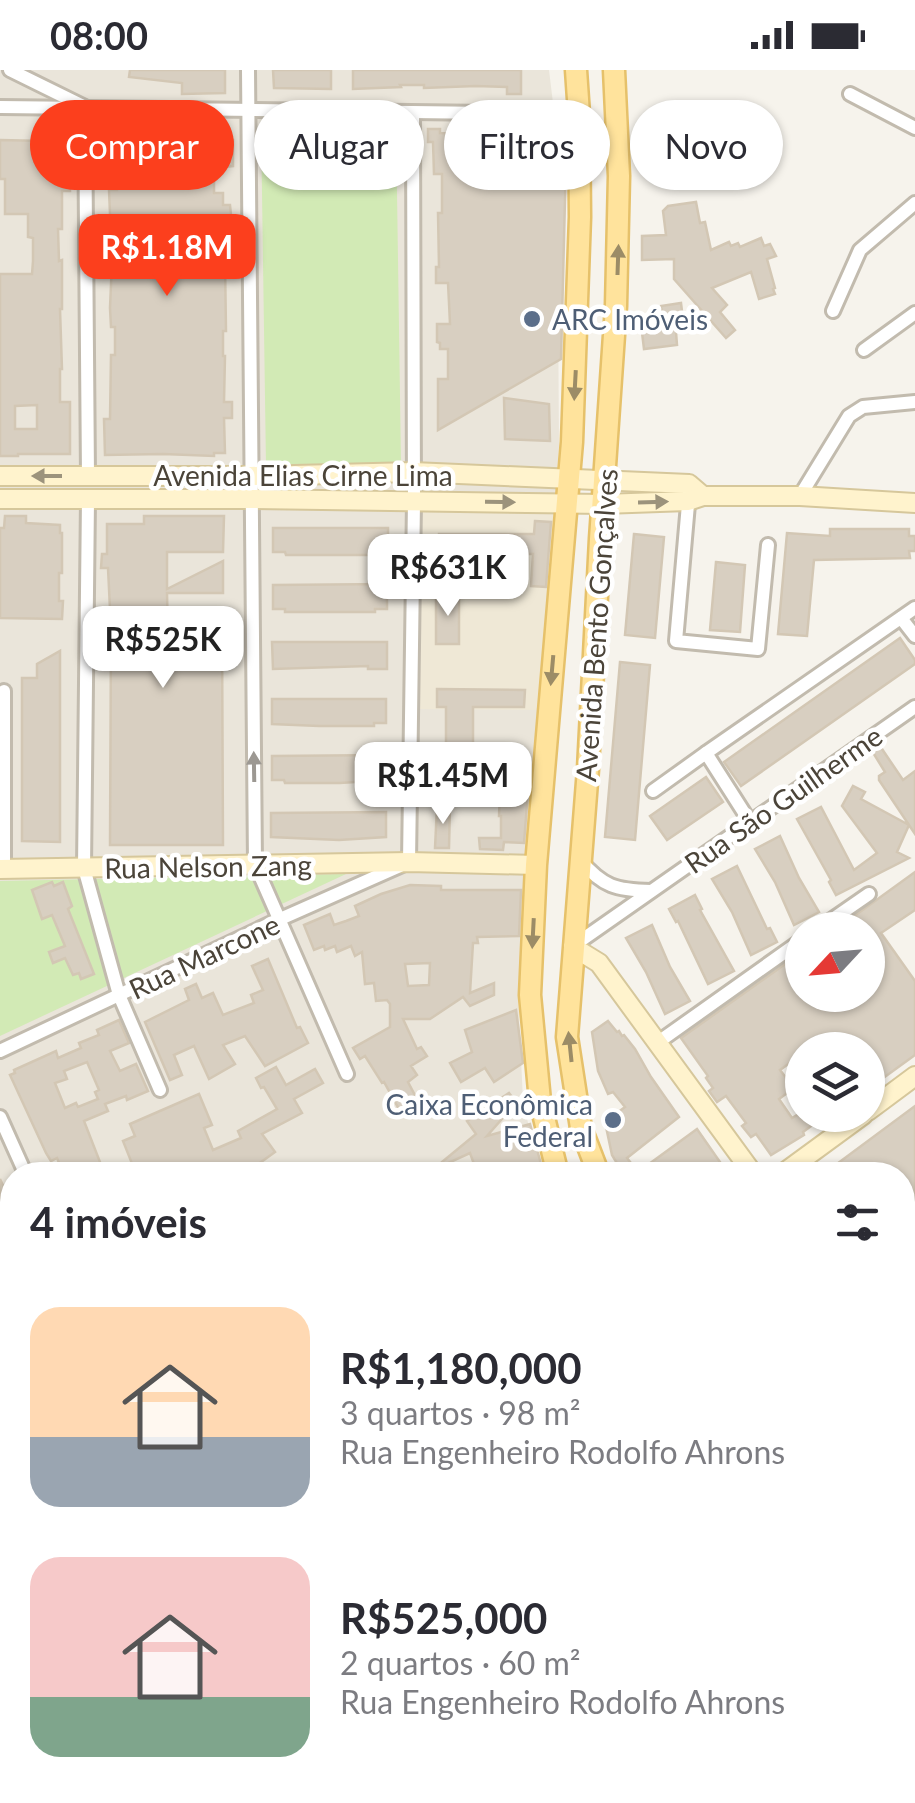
<!DOCTYPE html>
<html lang="pt">
<head>
<meta charset="utf-8">
<style>
	body { margin:0; font-family:Lato,sans-serif; background:#f2f2f3; color:#2b2b33; height:100vh; display:flex; flex-direction:column; font-size:38px; white-space:nowrap }
	* { box-sizing:border-box; margin:0 }
	p { font-size:32px; color:#7c7c81 }
	.icon { flex:none; width:55px; height:55px; fill:none; stroke:currentColor; stroke-width:2; stroke-linecap:round; stroke-linejoin:round }
	.map { position:relative; flex:1; overflow:hidden }
	.panel { position:absolute; left:0px; top:1092px; width:915px; height:642px; display:flex; flex-direction:column; background:#fff; border-radius:40px 40px 0 0; box-shadow:0 2px 8px #0004 }
	.panel>* { flex:none }
	.guide { position:absolute; left:30px; top:30px; width:855px; height:90px; display:flex; gap:20px }
	.needle { width:65px; rotate:244deg }
	.controls { position:absolute; left:785px; top:842px; display:grid; gap:20px }
	.controls a { display:grid; place-items:center; width:100px; height:100px; border-radius:50%; background:#fff; box-shadow:0 2px 8px #0004; font-size:50px }
	.price { position:absolute; translate:-50% -85px; padding:0 22px; border-radius:20px; background:#fff; color:#222; font-size:32px; line-height:65px; filter:drop-shadow(0 2px 5px #0008) }
	.price::after { content:''; position:absolute; left:50%; top:60px; width:30px; height:22px; margin-left:-15px; background:inherit; clip-path:polygon(0 0,100% 0,50% 100%) }
	.price.active { background:#fc3f1d; color:#fff }
	ul { padding:0; list-style:none }
	li { display:flex; align-items:center; gap:30px; height:250px; padding:0 30px }
	li span { display:grid; place-items:center; flex:none; width:280px; height:200px; border-radius:30px; color:#555 }
	li>.icon { margin-inline-start:auto }
	span .icon { width:120px; height:120px; fill:#fffc; stroke-width:1 }
	li b { font-size:42px }
	h2 { display:flex; justify-content:space-between; align-items:center; height:120px; padding:0 30px; font-size:42px }
	.pill { padding:0 35px; border-radius:45px; background:#fff; box-shadow:0 2px 8px #0004; font-size:35px; line-height:90px }
	.pill.active { background:#fc3f1d; color:#fff }
	.status { display:flex; justify-content:space-between; align-items:center; height:70px; padding:0 50px; background:#fff; direction:ltr }
	.status svg { height:28px; fill:currentColor }
	.map>svg:first-child { display:block }
	.residential { fill:#eae5da }
	.commercial { fill:#f7ead8 }
	.industrial { fill:#e6e2dd }
	.education { fill:#efe8d6 }
	.green { fill:#d2eab5 }
	.parking { fill:#e5e3e0 }
	.building { fill:#d8cfc1; stroke:#d3c7b4; stroke-width:2.5; fill-rule:evenodd }
	.lines { fill:none; stroke-linecap:round; stroke-linejoin:round }
	.street-casing { stroke:#c2bbae; stroke-width:18 }
	.secondary-casing { stroke:#d6c79b; stroke-width:22 }
	.primary-casing { stroke:#e6c16a; stroke-width:25 }
	.street { stroke:#fff; stroke-width:12 }
	.secondary { stroke:#fff3cd; stroke-width:18 }
	.primary { stroke:#ffe39c; stroke-width:20 }
	.oneway { fill:#9c8c66 }
	.oneway2 { fill:#9c937c }
	.oneway3 { fill:#9c9892 }
	.service-dot { fill:#5c6f8a; stroke:#fff; stroke-width:4 }
	.labels { text-anchor:middle; dominant-baseline:central; stroke-width:9; stroke-linejoin:round; paint-order:stroke }
	.service-label { font-size:28px; fill:#4e5e75; stroke:#fff; text-anchor:start }
	.street-label { font-size:28px; fill:#4b4439; stroke:#fff }
</style>
</head>
<body>
<div class="status"><b>08:00</b><svg viewBox="0 0 49 12"><path d="M0 12V9h3v3zM5 12V6h3v6zM10 12V3h3v9zM15 12V0h3v12zM26 1h20v11H26zM47 4h2v5h-2z"/></svg></div>
<div class="map">
<svg width="915" height="1733" viewBox="0 0 915 1733">
	<rect width="100%" height="100%" fill="#f6f3ec"/>
	<path class="residential" d="M0,0H549L557,66L559,376L518,923L523,1031L540,1105H12V1722H781L784,1733H0Z"/>
	<path class="commercial" d="M781,1722L784,1733H290L286,1723Z"/>
	<path class="industrial" d="M12,1346V1722H250L253,1733H0V1354Z"/>
	<path class="education" d="M407,440H555L541,640L408,639Z"/>
	<g class="green">
		<path d="M396,53L401,394L266,395L261,55Z"/>
		<path d="M346,804L0,966V811Z"/>
	</g>
	<path class="parking" d="M523,1723H705L708,1733H526Z"/>
	<g class="building">
		<path d="M130,0H225V23L182,24V13L129,7Z"/>
		<path d="M273,0H331V19L274,18Z"/>
		<path d="M353,0H521V24H507V17L476,16L424,18V15H400L401,17L353,19Z"/>
		<path d="M428,59H440V63L511,65V61L563,59L566,90L561,289L438,360V309H448V279H440V273L437,272V254H450L449,233L448,213H436V197H439L438,143H442V104H434L433,72H428Z"/>
		<path d="M45,64H68L70,121H62V159H58L59,191L62,190V239H60L62,299H60V332H70V384H18V386H0V204H32L33,191V168L28,167V144H5V109H0V70L45,71ZM37,335V359H15V336Z"/>
		<path d="M180,66H221V69L233,70V96L214,98V123H223V135H230L232,155H215V165L187,167V191H225L226,261H223V286H225L224,332H232V348H224L225,383H214V386L163,384L105,385L104,349H110L111,285H115V257H111L110,238L112,191L109,120H117L118,93H104V78H110L111,67H150L155,68V73L180,72Z"/>
		<path d="M696,132L700,153L705,152L711,180L729,172L731,176L738,173L740,177L761,168L764,176L770,174L776,186L767,189L775,218L773,219L775,224L759,229L751,202L712,218L727,235L720,242L735,260L726,268L674,209V189L642,190V166L666,165L663,141L668,136Z"/>
		<path d="M681,233L684,258H678V262H676L677,275L644,279L640,246L662,243L661,236Z"/>
		<path d="M504,328L549,334L550,371L505,369Z"/>
		<path d="M5,446H26V453L60,455V463H62V503H59V531H63L62,549L0,548V458H4Z"/>
		<path d="M144,446H224L223,482H167V519L223,491V523H167L168,567L153,566V597H194V558H222L223,775H110L111,560L108,498H101L102,484H107V454H144Z"/>
		<path d="M535,451L551,452L546,517L531,516L533,484H504V514H454V499H439V464H534Z"/>
		<path d="M273,458H388V482H376V485H286L285,482H273Z"/>
		<path d="M830,459H909V466H915V481H909L910,488L814,490L807,566L778,564L787,463L830,466Z"/>
		<path d="M634,464L664,467L655,568L625,565Z"/>
		<path d="M716,492L745,495L740,562L710,560Z"/>
		<path d="M387,514V539H375V542H285V539H273V515Z"/>
		<rect x="436" y="524" width="23" height="50"/>
		<path d="M900,568L915,590V594L741,716L724,692Z"/>
		<path d="M272,572H387V599H368V596L273,599Z"/>
		<path d="M60,581V772L22,771V608H37V594Z"/>
		<path d="M620,592L650,595L635,770L605,767Z"/>
		<path d="M437,619L525,620L524,637H473V722H499V732L446,734V637H437Z"/>
		<path d="M272,629H386V653H374V656H319L272,654Z"/>
		<path d="M880,676L903,710L915,701V764L909,755L897,782L909,788L836,825L829,812L831,810L797,749L821,737L854,800L877,783L842,736L853,716L865,722L861,729L909,755L879,710V706L885,702L872,681Z"/>
		<path d="M386,685V710L340,713H285L284,710H272V686Z"/>
		<path d="M706,707L723,732L667,770L650,746Z"/>
		<path d="M500,722H528L524,773L504,772L503,780L480,779L479,768H501V746H499Z"/>
		<path d="M437,736L450,737L449,778H435Z"/>
		<path d="M386,742V767L339,770L271,767V743Z"/>
		<path d="M780,766L799,808L819,842L794,855L775,812L755,779Z"/>
		<path d="M737,796L767,859L770,858L777,872L751,885L732,842L712,809Z"/>
		<path d="M915,802V840L881,863L915,911V985L868,1019V980H802V984L780,1000L794,1018L779,1029L792,1048L797,1045H808L814,1054L803,1062L804,1065L771,1085L756,1064L751,1067L742,1056L746,1053L726,1026L717,1032L709,1021L713,1018L706,1008L708,1006L681,968L802,882V925H868V860H835Z"/>
		<path d="M52,812L54,816L63,812L72,836L68,839L94,904L81,909L79,903L73,905L65,888L53,893L49,882L65,876L52,845L42,849L32,820Z"/>
		<path d="M410,815L441,816V820H521L519,866L477,867L478,873H473L470,923L494,913V925L470,936L463,927L430,949H403L417,979L421,977L427,986L411,996L417,1005L408,1012L418,1031L400,1041L384,1012L382,1013L365,986L360,989L353,978L390,957V934L387,930L376,931L374,913L365,914L362,882L355,886L351,876L337,882L335,876L325,880L324,876L314,880L304,855L330,844L334,855L346,851L359,846L355,836L381,824ZM430,893L429,915L408,916L405,894Z"/>
		<path d="M695,825L702,839L700,840L734,901L708,914L678,851L676,852L669,839Z"/>
		<path d="M652,855L670,897L690,931L665,944L646,902L626,868Z"/>
		<path d="M268,889L297,958L300,957L308,973L265,996L245,966L223,975L235,994L209,1009L194,976L174,985L182,1005L170,1010L145,952L189,930L185,919L196,914L202,928L213,923L223,945L254,933L251,925L263,920L252,896Z"/>
		<path d="M516,940L523,993L494,1012L485,998L461,1012L450,993L472,982L465,960Z"/>
		<path d="M119,950L129,973L110,981L120,1001L136,994L148,1021L127,1030L126,1026L105,1034L108,1041L84,1051L105,1105H64L57,1088L51,1091L46,1083L10,1005L15,1003L14,1000L56,981L58,988L81,978L79,973L99,965L97,960ZM87,992L99,1020L95,1022L98,1029L78,1037L76,1033L65,1038L55,1013L67,1009L64,1001Z"/>
		<path d="M608,951L617,962L619,961L622,966L624,965L635,979L651,1007L679,1047L627,1088L638,1102L697,1059L729,1105H624L612,1085L605,1052L625,1037L613,1022L608,1024L598,1001L592,962Z"/>
		<path d="M276,997L286,1015L315,999L323,1013L294,1029L302,1043L262,1064L275,1082L243,1105H114L133,1096L123,1071L135,1066L130,1054L199,1024L212,1055L204,1058L213,1080L241,1068L238,1061L277,1039L264,1017L261,1018L256,1008Z"/>
		<path d="M509,1023L516,1032L505,1039L508,1042L487,1066L530,1054L544,1105H478L470,1083L444,1095L442,1092L476,1064L467,1051Z"/>
		<path d="M915,1036V1293L902,1276V1105H822Z"/>
		<path d="M0,1109L10,1130L12,1129V1228L0,1237Z"/>
		<path d="M915,1408V1437L904,1445L915,1463V1488L907,1493L915,1507V1573L902,1577V1541L910,1538L902,1525V1417Z"/>
		<path d="M902,1674L915,1701V1733H902Z"/>
		<path d="M12,1675V1733H0V1679Z"/>
	</g>
	<g class="lines">
		<defs>
			<g id="street">
				<path d="M10,0L83,36"/>
				<path d="M248,0L255,794L347,1004"/>
				<path d="M850,24L915,58"/>
				<path d="M0,37L579,44"/>
				<path d="M85,37L88,406"/>
				<path d="M833,241L860,180L915,133"/>
				<path d="M864,280L915,243"/>
				<path d="M689,423L676,571L758,579L768,475"/>
				<path d="M800,426L849,346L863,337L915,332"/>
				<path d="M88,429L84,798L119,925L160,1020"/>
				<path d="M901,548L915,566"/>
				<path d="M706,683L915,538"/>
				<path d="M653,721L706,683L750,752"/>
				<path d="M580,790C603,817 616,820 651,821"/>
				<path d="M4,799V621"/>
				<path d="M817,860L869,824"/>
				<path d="M573,876L915,637"/>
				<path d="M657,973L802,870"/>
				<path d="M0,981L278,850L409,792L414,431L413,43"/>
				<path d="M0,1047L26,1105"/>
				<path d="M902,1396L915,1387"/>
			</g>
			<g id="secondary">
				<path d="M0,406H250L413,402L689,414L703,426"/>
				<path d="M0,429H250L603,434L688,431L703,426H800L915,433"/>
				<path d="M0,799L409,792L536,795"/>
				<path d="M573,877L599,893L754,1105"/>
				<path d="M868,1041L915,1006"/>
				<path d="M781,1105L863,1045"/>
				<path d="M902,1318L915,1336"/>
				<path d="M257,1722L260,1733"/>
			</g>
			<g id="primary">
				<path d="M558,1105L540,1031L530,925L536,795L572,372L580,147L579,44L576,0"/>
				<path d="M599,1105L581,1058L567,967L588,699L600,469L616,236L619,106L614,0"/>
				<path d="M790,1722L793,1733"/>
				<path d="M827,1722L830,1733"/>
			</g>
		</defs>
		<use href="#street" class="street-casing"/>
		<use href="#secondary" class="secondary-casing"/>
		<use href="#primary" class="primary-casing"/>
		<use href="#street" class="street"/>
		<use href="#secondary" class="secondary"/>
		<use href="#primary" class="primary"/>
	</g>
	<defs><path id="oneway-solid" d="M-6-.8H1V-3.2L6.5 0L1 3.2V.8H-6Z" transform="scale(2.5)"/></defs>
	<g class="oneway">
		<use href="#oneway-solid" transform="translate(618 190) rotate(-88)"/>
		<use href="#oneway-solid" transform="translate(575 315) rotate(93)"/>
		<use href="#oneway-solid" transform="translate(552 600) rotate(95)"/>
		<use href="#oneway-solid" transform="translate(533 863) rotate(93)"/>
		<use href="#oneway-solid" transform="translate(570 977) rotate(-96)"/>
	</g>
	<g class="oneway2">
		<use href="#oneway-solid" transform="translate(47 406) rotate(-180)"/>
		<use href="#oneway-solid" transform="translate(500 432) rotate(1)"/>
		<use href="#oneway-solid" transform="translate(653 432) rotate(-2)"/>
	</g>
	<use class="oneway3" href="#oneway-solid" transform="translate(254 697) rotate(-91)"/>
	<g class="service-dot">
		<circle cx="532" cy="249" r="10"/>
		<circle cx="613" cy="1050" r="10"/>
	</g>
	<g class="labels">
		<g class="service-label">
			<text x="552" y="249">ARC Imóveis</text>
			<text x="593" y="1034" text-anchor="end">Caixa Econômica<tspan x="593" dy="32">Federal</tspan></text>
		</g>
		<g class="street-label">
			<text x="303" y="405">Avenida Elias Cirne Lima</text>
			<text transform="translate(596 555) rotate(-86)">Avenida Bento Gonçalves</text>
			<text transform="translate(783 729) rotate(-35)">Rua São Guilherme</text>
			<text transform="translate(208 796) rotate(-1)">Rua Nelson Zang</text>
			<text transform="translate(204 886) rotate(-25)">Rua Marcone</text>
		</g>
	</g>
</svg>
<div class="controls">
<a><svg class="needle" viewBox="-14 -14 28 28"><path d="M0-13l5 13h-10z" fill="#e53935"/><path d="M0 13l5-13h-10z" fill="#7c7c81"/></svg></a>
<a><svg class="icon" aria-label="layers" viewBox="0 0 24 24"><path d="M12 4l9 5-9 5-9-5zM3 14l9 5 9-5"/></svg></a>
</div>
<b class="price active" style="left:167px;top:229px">R$1.18M</b>
<b class="price" style="left:448px;top:549px">R$631K</b>
<b class="price" style="left:163px;top:621px">R$525K</b>
<b class="price" style="left:443px;top:757px">R$1.45M</b>
<div class="guide">
<a class="pill active">Comprar</a>
<a class="pill">Alugar</a>
<a class="pill">Filtros</a>
<a class="pill">Novo</a>
</div>
<section class="panel">
<h2>4 imóveis<svg class="icon" aria-label="filters" viewBox="0 0 24 24"><path d="M4 7h16M4 17h16"/><circle cx="9" cy="7" r="2"/><circle cx="15" cy="17" r="2"/></svg></h2>
<ul>
<li><span style="background:linear-gradient(#ffd9b3 65%,#9aa5b1 0)"><svg class="icon" aria-label="home" viewBox="0 0 24 24"><path d="M3 11l9-7 9 7M6 9v11h12V9"/></svg></span><div><b>R$1,180,000</b><p>3 quartos · 98 m²</p><p>Rua Engenheiro Rodolfo Ahrons</p></div></li>
<li><span style="background:linear-gradient(#f6c9c9 70%,#7fa58c 0)"><svg class="icon" aria-label="home" viewBox="0 0 24 24"><path d="M3 11l9-7 9 7M6 9v11h12V9"/></svg></span><div><b>R$525,000</b><p>2 quartos · 60 m²</p><p>Rua Engenheiro Rodolfo Ahrons</p></div></li>
</ul>
</section>
</div>
</body>
</html>
